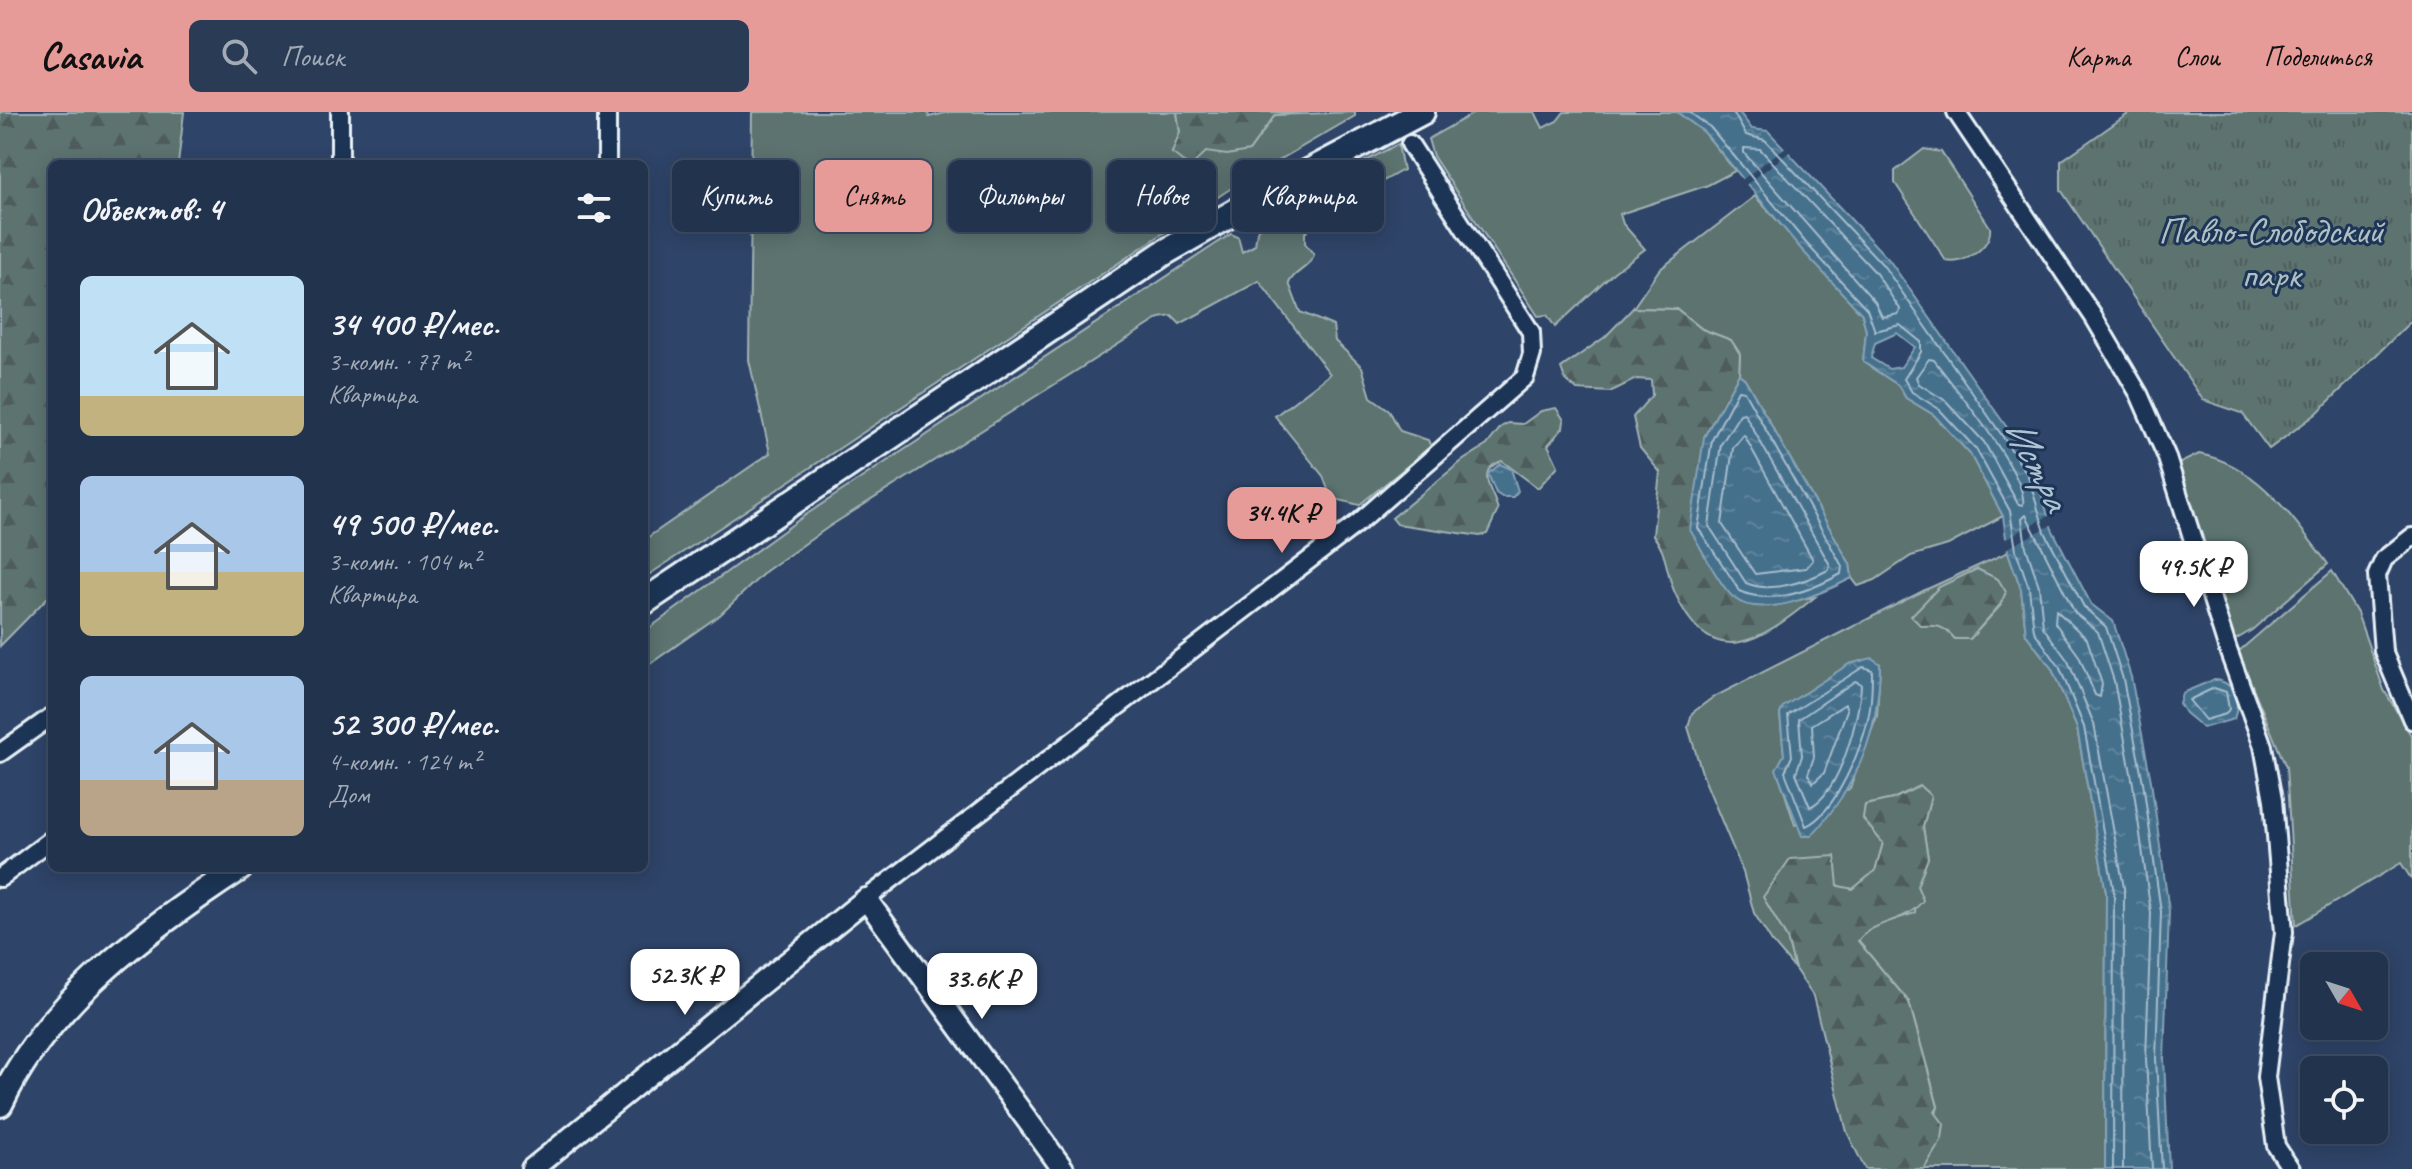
<!DOCTYPE html>
<html lang="ru">
<head>
<meta charset="utf-8">
<style>
	body { margin:0; font-family:Caveat,sans-serif; background:#2a3b55; color:#f1f3f6; height:100vh; display:flex; flex-direction:column; font-size:30px; white-space:nowrap }
	* { box-sizing:border-box; margin:0 }
	p { font-size:26px; color:#a2aab6 }
	.icon { flex:none; width:44px; height:44px; fill:none; stroke:currentColor; stroke-width:2; stroke-linecap:round; stroke-linejoin:round }
	.map { position:relative; flex:1; overflow:hidden }
	.panel { position:absolute; left:48px; top:48px; width:600px; height:712px; display:flex; flex-direction:column; background:#22334e; border-radius:12px; box-shadow:0 4px 20px #0003,0 0 0 2px #3f4e66 }
	.panel>* { flex:none }
	.hud { position:absolute; left:672px; top:48px; width:760px; height:72px; display:flex; gap:16px }
	.needle { width:52px; rotate:129deg }
	.controls { position:absolute; left:2300px; top:840px; display:grid; gap:16px }
	.controls a { display:grid; place-items:center; width:88px; height:88px; border-radius:12px; background:#22334e; box-shadow:0 4px 20px #0003,0 0 0 2px #3f4e66; font-size:40px }
	.price { position:absolute; translate:-50% -68px; padding:0 18px; border-radius:16px; background:#fff; color:#222; font-size:26px; line-height:52px; filter:drop-shadow(0 2px 4px #0008) }
	.price::after { content:''; position:absolute; left:50%; top:48px; width:24px; height:18px; margin-left:-12px; background:inherit; clip-path:polygon(0 0,100% 0,50% 100%) }
	.price.selected { background:#e69b98; color:#111 }
	ul { padding:0; list-style:none }
	li { display:flex; align-items:center; gap:24px; height:200px; padding:0 32px }
	li span { display:grid; place-items:center; flex:none; width:224px; height:160px; border-radius:12px; color:#555 }
	li>.icon { margin-inline-start:auto }
	span .icon { width:96px; height:96px; fill:#fffc; stroke-width:1 }
	li b { font-size:34px }
	h2 { display:flex; justify-content:space-between; align-items:center; height:96px; padding:0 32px; font-size:34px }
	.tag { padding:0 28px; border-radius:12px; background:#22334e; box-shadow:0 4px 20px #0003,0 0 0 2px #3f4e66; font-size:28px; line-height:72px }
	.tag.selected { background:#e69b98; color:#111 }
	header { display:flex; align-items:center; gap:48px; box-sizing:border-box; height:112px; padding:0 40px; background:#e69b98; color:#111 }
	header strong { font-size:38px }
	nav { display:flex; gap:44px; margin-inline-start:auto; font-size:28px }
	.search { width:560px; height:72px; background:#2a3b55; display:flex; align-items:center; gap:20px; box-sizing:border-box; padding:0 28px; border-radius:12px; color:#a2aab6; font-size:30px }
	.map>svg:first-child { display:block }
	.green { fill:#5b736f; stroke:#a2b2b4; stroke-width:2; fill-rule:evenodd }
	.forest { fill:url(#forest-firs); stroke:#a2b2b4; stroke-width:2 }
	.park { fill:url(#park-tufts); stroke:#a2b2b4; stroke-width:2 }
	.water { fill:url(#water-ripples); stroke:#86a3b7; stroke-width:2; fill-rule:evenodd }
	.pier { fill:#2e4468 }
	.lines { fill:none; stroke-linecap:round; stroke-linejoin:round }
	.shore { stroke:#a6bdcd; stroke-width:2 }
	.minor-casing { stroke:#e8f1f8; stroke-width:22 }
	.tertiary-casing { stroke:#e8f1f8; stroke-width:26 }
	.secondary-casing { stroke:#e8f1f8; stroke-width:30 }
	.minor { stroke:#1d3557; stroke-width:16 }
	.tertiary { stroke:#1d3557; stroke-width:20 }
	.secondary { stroke:#1d3557; stroke-width:24 }
	.labels { text-anchor:middle; dominant-baseline:central; stroke-width:6; stroke-linejoin:round; paint-order:stroke }
	.park-label { font-size:38px; fill:#b0bfc1; stroke:#1d3557 }
	.water-label { font-size:40px; font-style:italic; fill:#afc4d2; stroke:#1d3557 }
</style>
</head>
<body>
<header>
<strong>Casavia</strong>
<div class="search"><svg class="icon" aria-label="search" viewBox="0 0 24 24"><circle cx="10" cy="10" r="6"/><path d="M15 15l6 6"/></svg>Поиск</div>
<nav><a>Карта</a><a>Слои</a><a>Поделиться</a></nav>
</header>
<div class="map">
<svg width="2412" height="1057" viewBox="0 0 2412 1057">
	<defs>
		<pattern id="forest-firs" width="22" height="20" patternUnits="userSpaceOnUse" patternTransform="scale(2)"><rect width="22" height="20" fill="#5b736f"/><path d="M5 1l3.5 6h-7zM16 11l3.5 6h-7z" fill="#4f5b5b"/></pattern>
		<pattern id="park-tufts" width="24" height="20" patternUnits="userSpaceOnUse" patternTransform="scale(2)"><rect width="24" height="20" fill="#5b736f"/><path d="M3 7l-1-3M5 7V3M7 7l1-3M15 17l-1-3M17 17v-4M19 17l1-3" fill="none" stroke="#4f5b5b"/></pattern>
		<pattern id="water-ripples" width="26" height="14" patternUnits="userSpaceOnUse" patternTransform="scale(2)"><rect width="26" height="14" fill="#446f8c"/><path d="M2 4q2-2 4 0t4 0M15 11q2-2 4 0t4 0" fill="none" stroke="#5f849d"/></pattern>
	</defs>
	<rect width="100%" height="100%" fill="#2e4468"/>
	<filter id="ink" filterUnits="userSpaceOnUse"><feTurbulence type="fractalNoise" baseFrequency=".0125" numOctaves="2"/><feDisplacementMap in="SourceGraphic" scale="16" xChannelSelector="R" yChannelSelector="G"/><feConvolveMatrix kernelMatrix="1 2 1 2 8 2 1 2 1" color-interpolation-filters="sRGB"/></filter>
	<g filter="url(#ink)">
		<g class="green">
			<path d="M752,0H928L929,5L949,0H1177L1180,20L1172,41L1249,39L1275,3L1355,0V4L1233,75L644,466V428L770,341L749,248Z"/>
			<path d="M1476,0H1535L1543,16L1557,9L1564,0H1677L1704,20L1735,59L1708,73L1620,102L1623,112L1645,137L1614,160L1555,215L1547,203L1538,204L1433,44L1428,27Z"/>
			<path d="M1398,32L1403,58L1342,92L1305,121V131L1314,143C1309,157 1294,159 1289,171L1300,200L1333,214L1335,229L1362,255L1371,285L1389,298L1400,319L1428,328L1431,335L1359,393L1331,386L1323,364L1275,304L1330,262L1259,169L1180,212L1172,204L1160,206L830,414L766,459L721,502L644,556V520L804,404L1231,122L1238,125L1242,140L1255,133L1257,119L1271,98Z"/>
			<path d="M1924,37L1941,40L1990,115C1993,134 1964,154 1946,149L1895,71V59Z"/>
			<path d="M1755,84L1862,202L1866,219L1863,250L1898,273L1906,286L1934,303L1970,342L2003,404L1948,433L1911,444L1875,468L1858,474L1852,466L1850,452L1745,267L1739,262L1740,242L1731,228L1702,217L1677,197L1633,196L1659,158Z"/>
			<path d="M2199,342C2259,353 2294,408 2328,452L2252,518L2235,528L2174,354Z"/>
			<path d="M2008,440L2021,477L2026,522L2052,557L2077,616L2106,780L2105,1057H1924L1938,994L1909,890L1858,829L1868,816L1915,801L1917,774L1928,746L1923,715L1931,684L1920,674L1893,687L1865,693L1863,707L1883,731L1875,759L1853,777L1838,774L1764,785L1787,826L1795,857L1772,830L1754,801L1743,760L1703,664L1688,615L1692,601L1712,586L1925,478ZM2000,494L1970,527H1955L1945,515L1936,513ZM1880,552L1877,604L1850,676L1795,713L1777,657L1784,643L1780,602Z"/>
			<path d="M2332,459L2357,501L2384,578L2412,625V768L2401,751L2296,813L2286,655L2238,540Z"/>
		</g>
		<g class="forest">
			<path d="M0,0H184L178,52H52V481L0,534Z"/>
			<path d="M1177,0H1300L1275,3L1249,39L1227,43L1206,40L1190,55L1172,41L1180,20Z"/>
			<path d="M1633,196L1677,197L1702,217L1731,228L1740,242L1739,262L1704,325L1767,493L1815,485C1762,528 1712,564 1675,481C1666,461 1667,440 1653,423L1660,360L1640,336L1633,305L1652,283L1651,268L1636,267L1610,280L1577,278L1565,267L1561,256L1605,225Z"/>
			<path d="M1556,296L1564,308L1563,316L1548,333L1558,354L1538,376L1502,349C1473,359 1494,379 1498,398L1487,422L1480,424L1397,412L1392,406L1462,349L1487,333L1501,315L1508,311L1523,312L1541,299Z"/>
			<path d="M1977,457L1998,467L2006,480L2000,493L1970,527H1955C1944,514 1938,513 1921,514L1911,504L1939,475Z"/>
			<path d="M1920,674L1931,684L1923,715L1928,746L1917,774L1923,788C1907,812 1875,806 1858,829L1909,890L1938,995L1935,1000L1944,1012L1942,1027L1924,1057H1865L1847,1020L1813,884L1795,857L1787,826L1763,785L1790,747L1835,744L1838,774L1853,777L1875,759L1883,731L1863,707L1865,693L1893,687Z"/>
		</g>
		<path class="park" d="M2131,0H2412V208L2316,302L2269,337L2242,301L2203,288L2061,78V49Z"/>
		<g class="water">
			<path d="M1677,0H1739L1752,17L1768,19L1889,148L2008,317L2035,361L2052,417L2091,492L2113,509L2131,565L2151,669L2169,799L2164,947L2169,1057H2105L2106,780L2077,616L2052,557L2026,522L2021,477L2008,440L2003,404L1970,342L1934,303L1906,286L1898,273L1863,250L1866,219L1862,202L1801,137L1704,20ZM1897,221L1915,235L1901,255L1889,257L1871,246L1875,231Z"/>
			<path d="M1739,262L1745,267L1850,452L1852,466C1825,480 1762,509 1734,486C1719,473 1701,435 1690,418L1704,325Z"/>
			<path d="M1500,352L1511,357L1518,379L1513,385H1502L1496,381L1488,362Z"/>
			<path d="M1872,546L1880,552C1879,621 1858,673 1811,724H1802L1776,657L1784,643L1780,602L1783,595L1849,552Z"/>
			<path d="M2213,568C2235,569 2241,588 2234,607L2203,616L2185,601L2179,591L2182,581Z"/>
		</g>
		<g class="pier">
			<path d="M1787,34L1791,39L1743,75L1739,70Z"/>
			<path d="M2052,402L2055,411L2004,438L2003,428Z"/>
		</g>
		<g class="lines">
			<g class="shore">
				<path d="M1689,0L1710,15L1806,131L1867,197L1875,219L1900,213L1921,230V240L1904,267L1912,280L1939,297L1976,337L2010,399L2016,438L2029,476L2034,519L2059,554L2084,615L2114,780L2113,1057"/>
				<path d="M1733,0L1746,23L1765,28L1883,153L2001,322L2028,364L2045,420L2084,495L2106,515L2123,567L2143,670L2161,800L2156,947L2162,1057"/>
				<path d="M1744,36L1760,37L1875,160L1900,197L1899,202L1882,205L1875,190L1744,41Z"/>
				<path d="M1929,247L1934,248C1954,275 2029,364 2023,393L2018,392L1984,330L1946,289L1919,272L1916,265Z"/>
				<path d="M1738,278L1744,279L1842,454L1841,462C1812,478 1772,494 1740,479L1698,416L1712,328Z"/>
				<path d="M1744,301L1830,453L1828,458C1807,469 1771,482 1746,471L1709,414L1721,332L1740,302Z"/>
				<path d="M1744,323L1813,448L1806,456L1755,462L1722,412L1733,336Z"/>
				<path d="M2056,498L2087,527L2102,572L2100,585L2095,583L2079,544L2055,511Z"/>
				<path d="M1863,555L1872,558C1872,572 1872,588 1869,602C1864,632 1835,702 1806,714L1785,660L1792,644L1788,603Z"/>
				<path d="M1855,569L1861,572C1860,604 1840,681 1810,695L1796,661L1802,644L1799,607Z"/>
				<path d="M2214,576L2226,580L2229,597L2226,602L2205,608L2189,588Z"/>
				<path d="M1845,592L1847,598L1824,661L1813,671L1808,662L1814,645L1812,613Z"/>
				<path d="M2123,1057L2124,776L2094,612L2068,549L2043,515L2039,474L2026,435L2022,407L2026,403L2075,501L2098,520L2114,569L2133,672L2151,801L2146,947L2152,1057"/>
			</g>
			<defs>
				<g id="minor">
					<path d="M1956,0L2093,204L2139,282L2166,343L2228,538L2263,634L2273,688L2284,820L2266,965L2276,1034L2291,1057"/>
					<path d="M340,52V0"/>
					<path d="M607,52V0"/>
					<path d="M2412,425L2384,447L2377,463L2383,539L2412,608"/>
					<path d="M0,641L52,604"/>
					<path d="M0,766L52,727"/>
					<path d="M866,787L1359,410L1525,265L1532,242L1531,220L1410,32"/>
				</g>
				<path id="tertiary" d="M532,1057L866,787L1063,1057"/>
				<g id="secondary">
					<path d="M644,490L1162,142L1268,81L1422,0"/>
					<path d="M0,992C48,889 147,817 240,756"/>
				</g>
			</defs>
			<use href="#minor" class="minor-casing"/>
			<use href="#tertiary" class="tertiary-casing"/>
			<use href="#secondary" class="secondary-casing"/>
			<use href="#minor" class="minor"/>
			<use href="#tertiary" class="tertiary"/>
			<use href="#secondary" class="secondary"/>
		</g>
	</g>
	<g class="labels">
		<g class="park-label">
			<text x="2271" y="118">Павло-Слободский<tspan x="2271" dy="44">парк</tspan></text>
		</g>
		<g class="water-label">
			<text transform="translate(2037 352) rotate(63)">Истра</text>
		</g>
	</g>
</svg>
<div class="controls">
<a><svg class="needle" viewBox="-14 -14 28 28"><path d="M0-13l5 13h-10z" fill="#e53935"/><path d="M0 13l5-13h-10z" fill="#a2aab6"/></svg></a>
<a><svg class="icon" aria-label="locate" viewBox="0 0 24 24"><circle cx="12" cy="12" r="6"/><path d="M12 2v4M12 18v4M2 12h4M18 12h4"/></svg></a>
</div>
<b class="price selected" style="left:1282px;top:443px">34.4K ₽</b>
<b class="price" style="left:2194px;top:497px">49.5K ₽</b>
<b class="price" style="left:685px;top:905px">52.3K ₽</b>
<b class="price" style="left:982px;top:909px">33.6K ₽</b>
<div class="hud">
<a class="tag">Купить</a>
<a class="tag selected">Снять</a>
<a class="tag">Фильтры</a>
<a class="tag">Новое</a>
<a class="tag">Квартира</a>
</div>
<section class="panel">
<h2>Объектов: 4<svg class="icon" aria-label="filters" viewBox="0 0 24 24"><path d="M4 7h16M4 17h16"/><circle cx="9" cy="7" r="2"/><circle cx="15" cy="17" r="2"/></svg></h2>
<ul>
<li><span style="background:linear-gradient(#bfe0f5 75%,#c2b280 0)"><svg class="icon" aria-label="home" viewBox="0 0 24 24"><path d="M3 11l9-7 9 7M6 9v11h12V9"/></svg></span><div><b>34 400 ₽/мес.</b><p>3-комн. · 77 m²</p><p>Квартира</p></div></li>
<li><span style="background:linear-gradient(#a9c7e8 60%,#c2b280 0)"><svg class="icon" aria-label="home" viewBox="0 0 24 24"><path d="M3 11l9-7 9 7M6 9v11h12V9"/></svg></span><div><b>49 500 ₽/мес.</b><p>3-комн. · 104 m²</p><p>Квартира</p></div></li>
<li><span style="background:linear-gradient(#a9c7e8 65%,#b9a48a 0)"><svg class="icon" aria-label="home" viewBox="0 0 24 24"><path d="M3 11l9-7 9 7M6 9v11h12V9"/></svg></span><div><b>52 300 ₽/мес.</b><p>4-комн. · 124 m²</p><p>Дом</p></div></li>
</ul>
</section>
</div>
</body>
</html>
